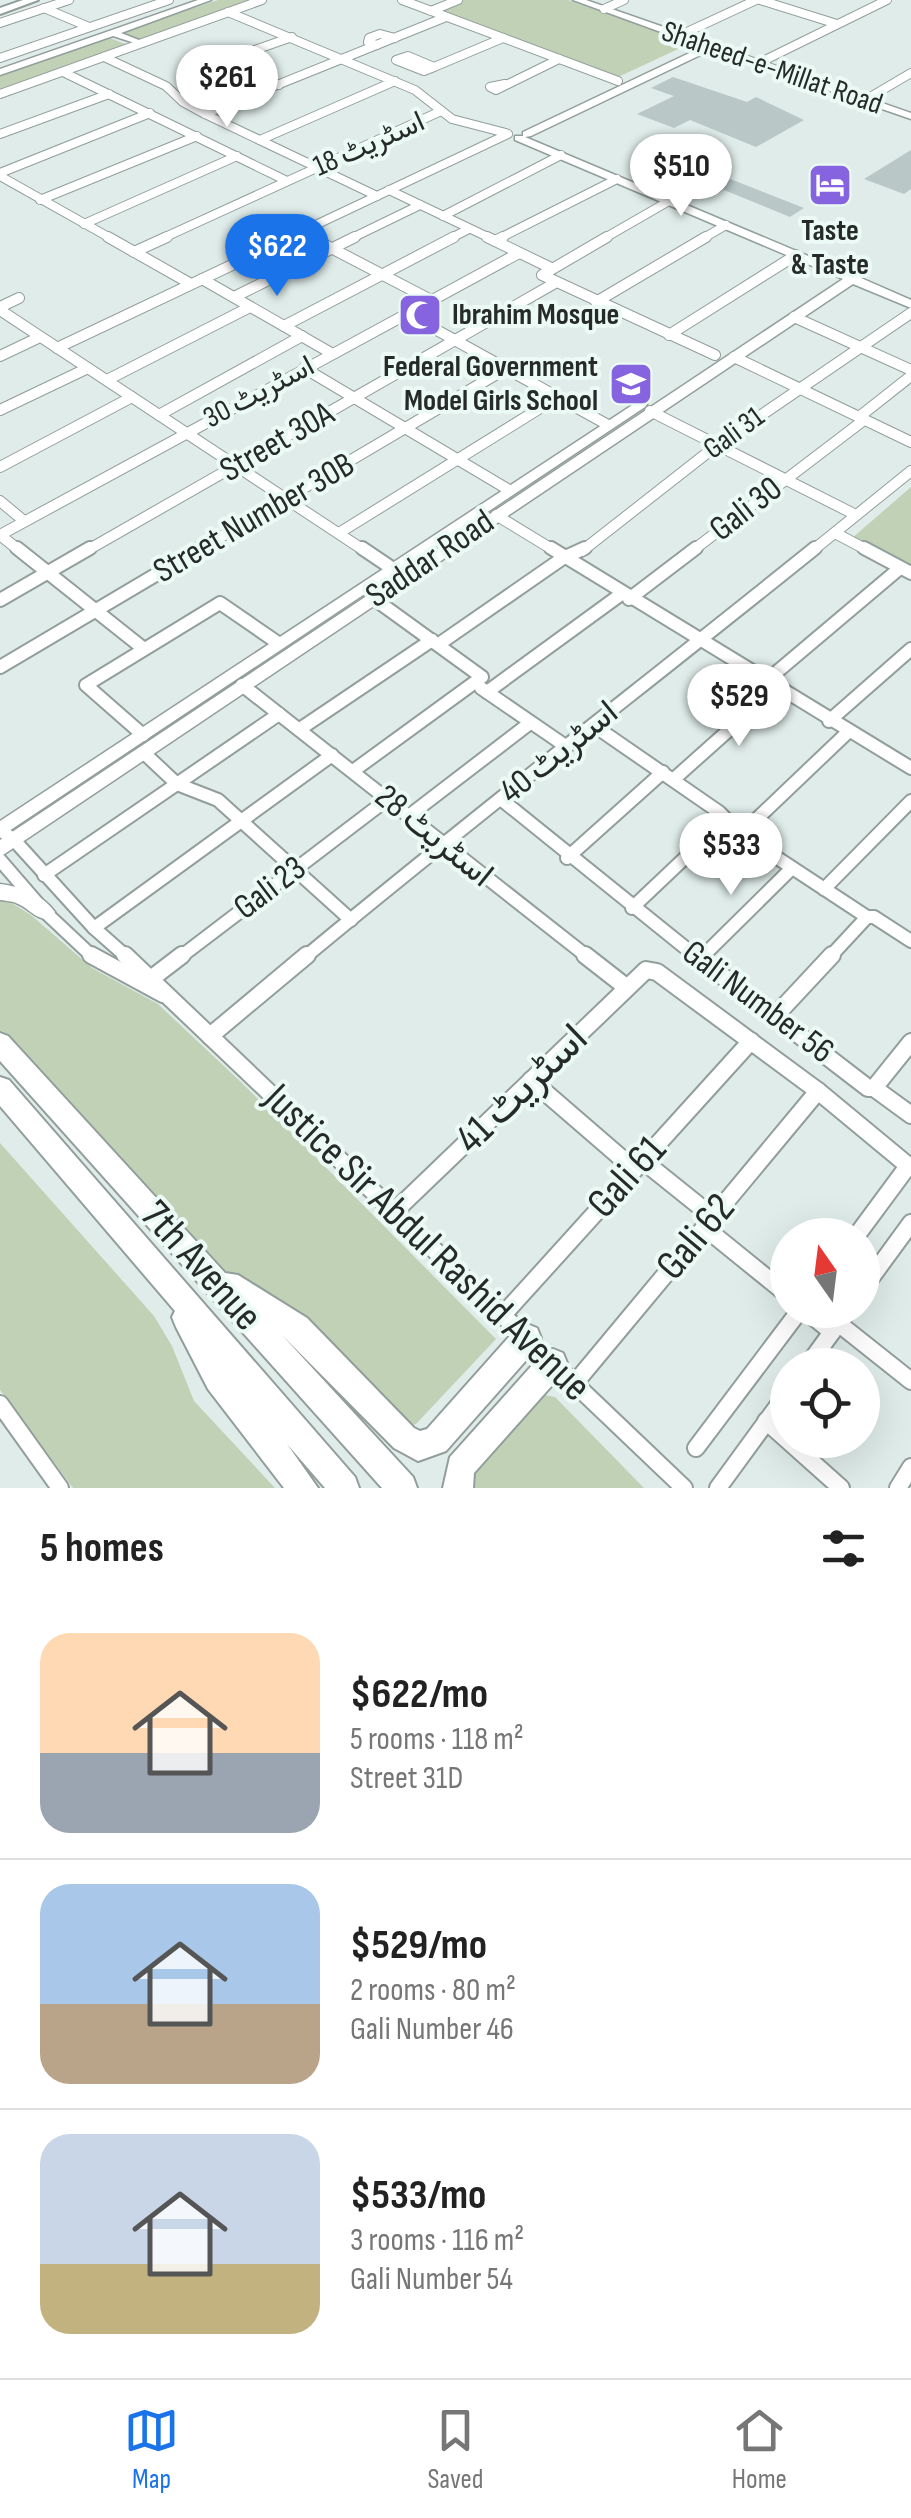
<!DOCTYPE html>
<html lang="en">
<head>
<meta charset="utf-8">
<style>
	body { margin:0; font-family:"Sofia Sans Condensed",Vazirmatn,sans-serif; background:#f2f2f2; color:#222; height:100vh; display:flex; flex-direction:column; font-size:38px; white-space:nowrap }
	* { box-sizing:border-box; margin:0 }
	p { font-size:32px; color:#767676 }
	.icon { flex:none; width:55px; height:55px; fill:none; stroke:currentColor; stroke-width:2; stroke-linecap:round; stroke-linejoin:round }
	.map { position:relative; height:1488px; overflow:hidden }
	.sheet { display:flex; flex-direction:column; background:#fff; flex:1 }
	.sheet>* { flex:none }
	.needle { width:65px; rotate:346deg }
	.tools { position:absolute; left:770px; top:1218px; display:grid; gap:20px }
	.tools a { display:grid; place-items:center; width:110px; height:110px; border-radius:50%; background:#fff; box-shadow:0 10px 40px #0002; font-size:50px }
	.price { position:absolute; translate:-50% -85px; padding:0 22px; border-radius:35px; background:#fff; color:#222; font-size:32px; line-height:65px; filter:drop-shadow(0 2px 5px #0008) }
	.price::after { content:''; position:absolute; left:50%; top:60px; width:30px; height:22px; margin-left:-15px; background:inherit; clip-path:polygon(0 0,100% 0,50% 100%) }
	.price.current { background:#1a73e8; color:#fff }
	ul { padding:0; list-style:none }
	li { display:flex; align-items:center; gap:30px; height:250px; padding:0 40px }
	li+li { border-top:2px solid #e0e0e0 }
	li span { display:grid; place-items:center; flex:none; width:280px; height:200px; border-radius:30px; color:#555 }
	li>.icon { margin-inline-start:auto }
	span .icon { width:120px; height:120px; fill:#fffc; stroke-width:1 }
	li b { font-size:42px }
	h2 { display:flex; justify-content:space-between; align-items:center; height:120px; padding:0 40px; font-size:42px }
	.tab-bar { display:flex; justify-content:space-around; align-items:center; height:140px; border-top:2px solid #e0e0e0; background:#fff; font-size:28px; color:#767676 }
	.tab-bar a { display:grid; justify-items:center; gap:5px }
	.tab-bar .current { color:#1a73e8 }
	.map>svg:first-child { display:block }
	.green { fill:#c1d1b6 }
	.building { fill:#b9c7c7 }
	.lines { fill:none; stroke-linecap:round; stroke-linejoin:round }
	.street-far3-casing { stroke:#929e9b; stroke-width:10 }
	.street-far2-casing { stroke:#929e9b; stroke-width:12 }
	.street-far1-casing { stroke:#929e9b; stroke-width:16 }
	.street-casing { stroke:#929e9b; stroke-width:20 }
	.secondary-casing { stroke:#929e9b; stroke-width:3 }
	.primary-casing { stroke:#929e9b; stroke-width:4 }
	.street-far3 { stroke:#fff; stroke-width:8 }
	.street-far2 { stroke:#fff; stroke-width:10 }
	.street-far1 { stroke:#fff; stroke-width:12 }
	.street { stroke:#fff; stroke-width:16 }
	.secondary { fill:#fff; fill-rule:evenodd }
	.primary { fill:#fff; fill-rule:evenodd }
	.labels { text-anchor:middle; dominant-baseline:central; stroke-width:8; stroke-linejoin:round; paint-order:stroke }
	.far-street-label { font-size:30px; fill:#262b2a; stroke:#ecfaf6 }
	.far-poi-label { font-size:30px; font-weight:bold; fill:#262b2a; stroke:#ecfaf6 }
	.street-label { font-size:35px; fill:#262b2a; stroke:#ecfaf6 }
	.near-street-label { font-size:42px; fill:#262b2a; stroke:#ecfaf6 }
</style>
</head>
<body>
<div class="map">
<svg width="911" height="1488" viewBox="0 0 911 1488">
	<rect width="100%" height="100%" fill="#dfece9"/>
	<g class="green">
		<path d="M218,0H256L140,41L119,32Z"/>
		<path d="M463,0H568L691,43L616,78L436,11Z"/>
		<path d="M107,37L128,45L0,89V75Z"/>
		<path d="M911,487V572L851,539Z"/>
		<path d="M0,896L31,915L92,968L158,1004L243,1084L496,1339L416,1424L402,1427L282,1306L211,1262L0,1038Z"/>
		<path d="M0,1143L154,1316L172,1346L194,1401L275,1488H73L0,1390Z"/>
		<path d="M535,1393L555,1397L644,1488H462Z"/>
	</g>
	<g class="building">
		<path d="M673,77L747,102L756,97L804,120L756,147L690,120L674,128L637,114L674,96L651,88Z"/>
		<path d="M911,150V189L904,194L864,179Z"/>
		<path d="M720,175L804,208L790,217L724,190L716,194L698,187Z"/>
	</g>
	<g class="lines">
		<defs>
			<g id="street-far3">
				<path d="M402,0L618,81"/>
				<path d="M760,0L837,24"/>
				<path d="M44,8L89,27"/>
				<path d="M604,9L624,0"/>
				<path d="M431,11L458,0"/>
				<path d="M228,12L415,90L452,119L506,133"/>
				<path d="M0,23L69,0"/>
				<path d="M685,33L756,0"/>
				<path d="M377,45L368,42L369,38L380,34L395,38"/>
				<path d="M408,56L434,67L424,71L396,60Z"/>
				<path d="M104,57L166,86L183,102L205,114L377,196"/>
				<path d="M0,58L169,0"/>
				<path d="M226,60L292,37"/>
				<path d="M226,60L279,85"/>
				<path d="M765,60L887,0"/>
				<path d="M434,67L503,38"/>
				<path d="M63,72L287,181"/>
				<path d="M505,84L490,87L496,90L559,59"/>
				<path d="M0,94L262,0"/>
				<path d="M872,96L911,73"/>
				<path d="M205,114L446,17"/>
				<path d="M0,134L109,94"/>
				<path d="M260,140L395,81"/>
				<path d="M0,173L150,113"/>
				<path d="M0,176L112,239"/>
				<path d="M389,190L492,239"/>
				<path d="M40,200L197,136"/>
				<path d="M443,216L561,155"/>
				<path d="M84,224L237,156"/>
				<path d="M300,232L314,239"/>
				<path d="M161,239L441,111"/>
				<path d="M286,239L508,134"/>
				<path d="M350,239L420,205"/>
				<path d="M449,239L469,229"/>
				<path d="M498,239L617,179"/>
				<path d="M603,239L669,201"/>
				<path d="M702,239L726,225"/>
			</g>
			<g id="street-far2">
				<path d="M108,237L191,284"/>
				<path d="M310,237L431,300"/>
				<path d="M487,237L551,268"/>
				<path d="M607,237L542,275L715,355"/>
				<path d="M495,241L503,237"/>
				<path d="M134,252L167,237"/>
				<path d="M202,279L331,353"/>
				<path d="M234,297L355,237"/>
				<path d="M596,302L706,237"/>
				<path d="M0,307L19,298"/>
				<path d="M0,310L365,551"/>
				<path d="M406,313L608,425"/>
				<path d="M794,317L911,370"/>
				<path d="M284,326L454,237"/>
				<path d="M669,335L796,255"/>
				<path d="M57,348L291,237"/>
				<path d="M0,356L40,337"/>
				<path d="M734,357L911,442"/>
				<path d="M304,368L509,490"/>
				<path d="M107,380L250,307"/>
				<path d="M0,410L88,368"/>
				<path d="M650,411L856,515"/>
				<path d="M159,415L302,336"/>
				<path d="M859,417L911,376"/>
				<path d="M0,467L132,397"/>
				<path d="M0,501L24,521"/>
				<path d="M496,515L555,551"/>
				<path d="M339,533L558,397"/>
				<path d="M835,533L869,551"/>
				<path d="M0,535L519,253"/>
				<path d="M0,535L20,551"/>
				<path d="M86,551L555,283"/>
				<path d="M197,551L507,368"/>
				<path d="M582,551L716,446L911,313"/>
				<path d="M692,551L864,420"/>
				<path d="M812,551L911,471"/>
			</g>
			<g id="street-far1">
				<path d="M17,548L144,649"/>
				<path d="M362,548L399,573"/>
				<path d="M551,548L911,768"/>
				<path d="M864,548L911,573"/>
				<path d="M629,599L696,548"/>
				<path d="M0,600L90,548"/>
				<path d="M439,644L563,558L585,548"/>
				<path d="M0,667L201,548"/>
				<path d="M765,682L900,568"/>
				<path d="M242,685L589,958"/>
				<path d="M481,688L567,747"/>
				<path d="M487,692L620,595"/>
				<path d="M829,721L911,649"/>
				<path d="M593,725L719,812L741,834L867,917"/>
				<path d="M300,729L432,640"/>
				<path d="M143,735L86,685L220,603L278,643"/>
				<path d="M144,753L177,784L218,800L351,920"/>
				<path d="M353,771L482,677L373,598"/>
				<path d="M674,779L776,688"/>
				<path d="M502,800L698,958"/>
				<path d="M410,815L530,723"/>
				<path d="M0,830L14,840L94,928L128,958"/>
				<path d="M741,834L848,732"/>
				<path d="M567,858L663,772"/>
				<path d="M0,860L45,912L94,958"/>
				<path d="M44,875L279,714"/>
				<path d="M824,889L911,801"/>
				<path d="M632,908L726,819"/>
				<path d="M94,928L332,755"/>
				<path d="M179,958L389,798"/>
				<path d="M304,958C472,818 645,685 815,548"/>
				<path d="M701,958L792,868"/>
				<path d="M829,958L867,917H874L911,941"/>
			</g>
			<g id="street">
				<path d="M91,955L163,994"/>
				<path d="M125,955L684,1488"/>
				<path d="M585,955L626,987"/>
				<path d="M695,955L868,1088H874L911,1115"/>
				<path d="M701,958L704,955"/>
				<path d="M152,978L182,955"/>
				<path d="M777,1014L832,955"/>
				<path d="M210,1036L307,955"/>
				<path d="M531,1080L634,1169"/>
				<path d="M874,1088L911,1042"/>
				<path d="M642,1160L713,1217"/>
				<path d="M394,1212L646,970L657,972L818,1091L911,1168"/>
				<path d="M704,1227L788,1295"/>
				<path d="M857,1235L908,1166"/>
				<path d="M862,1290L911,1223"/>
				<path d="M805,1310L832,1332"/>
				<path d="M503,1315L751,1041"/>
				<path d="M838,1323L911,1381"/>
				<path d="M808,1365L848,1310"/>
				<path d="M575,1383L818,1091"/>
				<path d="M0,1404L60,1488"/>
				<path d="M766,1421L841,1488"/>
				<path d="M696,1448L800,1310"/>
				<path d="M718,1488L788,1392"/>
				<path d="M898,1488L911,1467"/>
			</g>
			<g id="secondary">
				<path d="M198,0H211L121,33L144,42V46L113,36L0,75V69Z"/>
				<path d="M573,0H586L911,113V119L711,50L531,136L525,137L851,274L858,269H866L868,272L861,278L911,300V308L853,284L0,857V840L843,279L515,140V136H523V132L702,47Z"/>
				<path d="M640,400L647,404L645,407L0,837V821Z"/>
				<path d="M0,884C22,887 42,894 55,912L52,918C36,922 30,908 16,903C15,902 2,900 0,900Z"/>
			</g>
			<g id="primary">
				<path d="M23,0H38L0,14V8Z"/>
				<path d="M0,1033L8,1036L225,1273L238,1275L307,1318L414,1428L420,1431L427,1429L517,1328L527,1324L537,1328L541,1338L537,1348L446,1451L418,1461L394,1448L281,1334L413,1477L417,1488H382L0,1061Z"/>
				<path d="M0,1077L9,1080L355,1477L359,1488H325L287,1444L318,1488H284L208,1389L176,1327L172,1317L175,1311L0,1106Z"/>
				<path d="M553,1349L563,1353L567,1363L563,1373L474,1473L473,1488H443L450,1457L543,1353Z"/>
			</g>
		</defs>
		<use href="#street-far3" class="street-far3-casing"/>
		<use href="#street-far2" class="street-far2-casing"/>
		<use href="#street-far1" class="street-far1-casing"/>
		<use href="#street" class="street-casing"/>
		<use href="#secondary" class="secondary-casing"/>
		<use href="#primary" class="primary-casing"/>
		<use href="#street-far3" class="street-far3"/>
		<use href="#street-far2" class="street-far2"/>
		<use href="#street-far1" class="street-far1"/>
		<use href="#street" class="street"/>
		<use href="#secondary" class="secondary"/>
		<use href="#primary" class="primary"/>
	</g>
	<defs>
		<symbol id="hotel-square" viewBox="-11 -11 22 22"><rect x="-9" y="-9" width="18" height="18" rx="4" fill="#8664df" stroke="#ecfaf6"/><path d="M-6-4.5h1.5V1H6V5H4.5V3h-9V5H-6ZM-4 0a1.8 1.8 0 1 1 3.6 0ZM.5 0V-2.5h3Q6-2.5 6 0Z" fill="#fff"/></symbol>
		<symbol id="mosque-square" viewBox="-11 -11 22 22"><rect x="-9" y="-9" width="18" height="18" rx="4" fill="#8664df" stroke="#ecfaf6"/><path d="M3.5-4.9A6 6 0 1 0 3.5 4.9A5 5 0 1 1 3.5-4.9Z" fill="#fff"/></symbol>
		<symbol id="school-square" viewBox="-11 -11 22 22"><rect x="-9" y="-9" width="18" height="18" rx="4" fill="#8664df" stroke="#ecfaf6"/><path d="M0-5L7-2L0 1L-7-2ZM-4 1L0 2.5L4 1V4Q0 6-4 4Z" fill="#fff"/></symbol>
	</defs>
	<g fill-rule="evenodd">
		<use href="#hotel-square" x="805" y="160" width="50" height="50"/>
		<use href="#mosque-square" x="395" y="290" width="50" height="50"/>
		<use href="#school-square" x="606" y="359" width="50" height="50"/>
	</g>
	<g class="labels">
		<g class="far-street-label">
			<text transform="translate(772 68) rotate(19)">Shaheed-e-Millat Road</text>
			<text transform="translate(369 144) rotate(-24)">اسٹریٹ 18</text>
			<text transform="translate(259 392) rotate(-28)">اسٹریٹ 30</text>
			<text transform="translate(734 433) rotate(-36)">Gali 31</text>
		</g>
		<g class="far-poi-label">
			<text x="830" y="231">Taste<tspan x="830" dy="34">&amp; Taste</tspan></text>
			<text x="452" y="315" text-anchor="start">Ibrahim Mosque</text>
			<text x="598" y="367" text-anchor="end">Federal Government<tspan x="598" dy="34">Model Girls School</tspan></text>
		</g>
		<g class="street-label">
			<text transform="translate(277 442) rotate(-30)">Street 30A</text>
			<text transform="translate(746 509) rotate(-38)">Gali 30</text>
			<text transform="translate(254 518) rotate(-30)">Street Number 30B</text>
			<text transform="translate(430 559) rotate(-34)">Saddar Road</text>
			<text transform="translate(559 752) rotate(-39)">اسٹریٹ 40</text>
			<text transform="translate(434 836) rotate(39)">اسٹریٹ 28</text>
			<text transform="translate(270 888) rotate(-37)">Gali 23</text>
			<text transform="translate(758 1002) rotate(37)">Gali Number 56</text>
		</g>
		<g class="near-street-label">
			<text transform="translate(522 1089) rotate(-44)">اسٹریٹ 41</text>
			<text transform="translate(627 1177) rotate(-48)">Gali 61</text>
			<text transform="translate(696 1237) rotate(-50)">Gali 62</text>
			<text transform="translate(427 1243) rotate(44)">Justice Sir Abdul Rashid Avenue</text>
			<text transform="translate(201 1266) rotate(48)">7th Avenue</text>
		</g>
	</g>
</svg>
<div class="tools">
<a><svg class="needle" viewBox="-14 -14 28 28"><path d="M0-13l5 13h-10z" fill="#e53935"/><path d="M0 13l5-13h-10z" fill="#767676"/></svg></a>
<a><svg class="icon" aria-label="locate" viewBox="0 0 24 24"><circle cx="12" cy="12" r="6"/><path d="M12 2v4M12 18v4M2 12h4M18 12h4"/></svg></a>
</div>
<b class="price" style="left:227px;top:130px">$261</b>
<b class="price" style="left:681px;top:219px">$510</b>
<b class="price current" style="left:277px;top:299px">$622</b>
<b class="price" style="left:739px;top:749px">$529</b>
<b class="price" style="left:731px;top:898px">$533</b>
</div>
<section class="sheet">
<h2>5 homes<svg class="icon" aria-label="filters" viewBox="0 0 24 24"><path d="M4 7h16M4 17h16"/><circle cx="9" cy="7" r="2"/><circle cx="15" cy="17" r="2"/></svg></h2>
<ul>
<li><span style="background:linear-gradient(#ffd9b3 60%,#9aa5b1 0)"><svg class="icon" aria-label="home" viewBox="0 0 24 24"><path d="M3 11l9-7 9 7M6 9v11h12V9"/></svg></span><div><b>$622/mo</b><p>5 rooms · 118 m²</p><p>Street 31D</p></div></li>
<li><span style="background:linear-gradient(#a9c7e8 60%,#b9a48a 0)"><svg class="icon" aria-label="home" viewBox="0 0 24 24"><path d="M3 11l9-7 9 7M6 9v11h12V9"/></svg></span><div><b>$529/mo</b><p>2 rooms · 80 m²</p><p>Gali Number 46</p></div></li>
<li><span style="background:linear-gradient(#c9d6e8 65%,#c2b280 0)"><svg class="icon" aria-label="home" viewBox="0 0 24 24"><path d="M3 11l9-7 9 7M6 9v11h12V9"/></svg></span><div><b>$533/mo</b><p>3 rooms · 116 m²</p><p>Gali Number 54</p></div></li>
</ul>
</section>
<nav class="tab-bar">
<a class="current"><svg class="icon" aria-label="map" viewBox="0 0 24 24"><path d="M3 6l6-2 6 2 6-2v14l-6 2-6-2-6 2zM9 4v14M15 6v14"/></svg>Map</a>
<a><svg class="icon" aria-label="saved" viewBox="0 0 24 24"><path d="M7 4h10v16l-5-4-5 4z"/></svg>Saved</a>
<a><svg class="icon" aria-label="home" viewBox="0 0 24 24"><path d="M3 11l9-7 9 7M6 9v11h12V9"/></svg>Home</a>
</nav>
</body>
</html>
